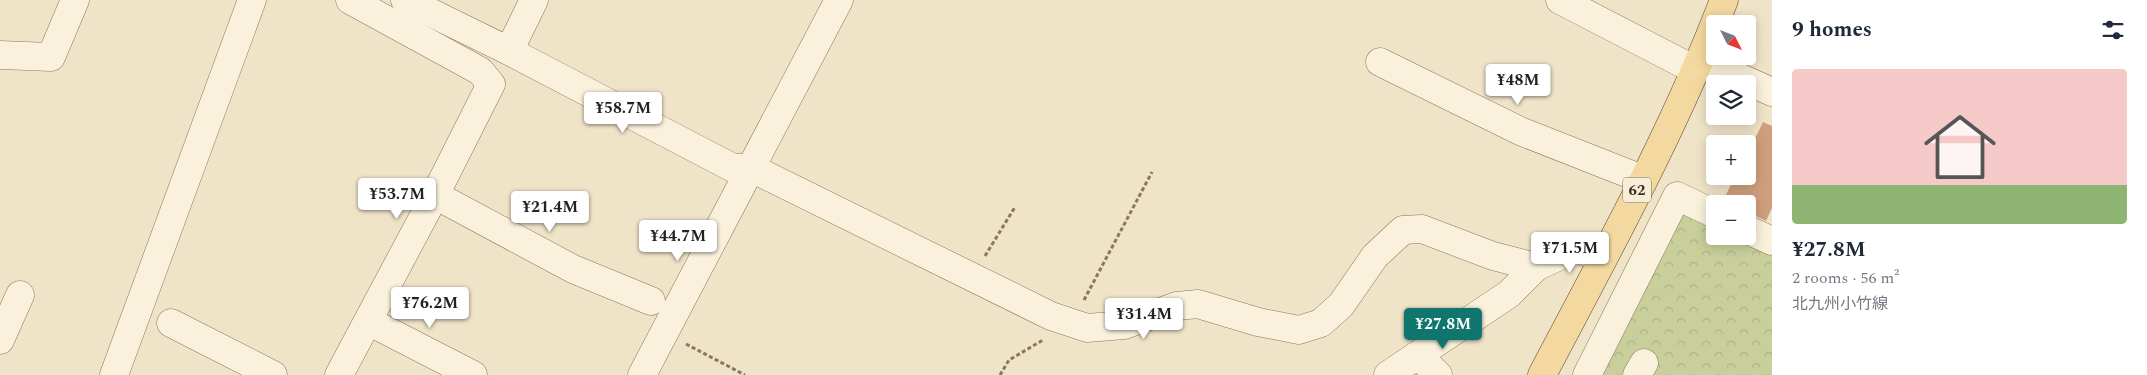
<!DOCTYPE html>
<html lang="en">
<head>
<meta charset="utf-8">
<style>
	body { margin:0; font-family:Spectral,"Noto Sans JP",serif; background:#f6f6f7; color:#1f2937; height:100vh; display:flex; flex-direction:column; font-size:19px; white-space:nowrap }
	* { box-sizing:border-box; margin:0 }
	p { font-size:16px; color:#747a83 }
	.icon { flex:none; width:28px; height:28px; fill:none; stroke:currentColor; stroke-width:2; stroke-linecap:round; stroke-linejoin:round }
	.map { position:relative; flex:1; overflow:hidden }
	.panel { display:flex; flex-direction:column; background:#fff; width:375px }
	.panel>* { flex:none }
	.needle { width:32px; rotate:132deg }
	.controls { position:absolute; left:1706px; top:15px; display:grid; gap:10px }
	.controls a { display:grid; place-items:center; width:50px; height:50px; border-radius:5px; background:#fff; box-shadow:0 2px 12px #0003; font-size:25px }
	.price { position:absolute; translate:-50% -42px; padding:0 11px; border-radius:5px; background:#fff; color:#222; font-size:16px; line-height:32px; filter:drop-shadow(0 1px 2px #0008) }
	.price::after { content:''; position:absolute; left:50%; top:30px; width:15px; height:11px; margin-left:-8px; background:inherit; clip-path:polygon(0 0,100% 0,50% 100%) }
	.price.active { background:#0f766e; color:#fff }
	ul { padding:0; list-style:none }
	li { display:grid; align-content:center; gap:10px; height:265px; padding:0 20px }
	li span { display:grid; place-items:center; height:155px; border-radius:5px; color:#555 }
	li>.icon { margin-inline-start:auto }
	span .icon { width:90px; height:90px; fill:#fffc; stroke-width:1 }
	li b { font-size:21px }
	h2 { display:flex; justify-content:space-between; align-items:center; height:60px; padding:0 20px; font-size:21px }
	main { display:flex; flex:1; min-height:0 }
	.map>svg:first-child { display:block }
	.forest { fill:url(#forest-crowns) }
	.building { fill:#cf9f7d }
	.lines { fill:none; stroke-linecap:round; stroke-linejoin:round }
	.minor-casing { stroke:#8d765c; stroke-width:29 }
	.major-casing { stroke:#5b4430; stroke-width:29 }
	.path { stroke:#8d765c; stroke-width:3; stroke-dasharray:4 2.5; stroke-linecap:butt }
	.minor { stroke:#faf1dc; stroke-width:28 }
	.major { stroke:#f3d9a0; stroke-width:28 }
	.labels { text-anchor:middle; dominant-baseline:central; stroke-width:4.5; stroke-linejoin:round; paint-order:stroke }
	.shield { fill:#f7eed8; stroke:#756857; stroke-width:1 }
	.shield-label { font-size:15px; font-weight:bold; fill:#3d2e20 }
</style>
</head>
<body>
<main>
<div class="map">
<svg width="1772" height="375" viewBox="0 0 1772 375">
	<defs>
		<pattern id="forest-crowns" width="20" height="18" patternUnits="userSpaceOnUse" patternTransform="scale(1.25)"><rect width="20" height="18" fill="#c9cf9b"/><path d="M2 6a3 3 0 1 1 6 0M12 15a3 3 0 1 1 6 0" fill="none" stroke="#aeb285"/></pattern>
	</defs>
	<rect width="100%" height="100%" fill="#f0e4c8"/>
	<path class="forest" d="M1682,213L1715,218V236H1748L1772,249V375H1598Z"/>
	<path class="building" d="M1763,122L1772,126V208L1766,221L1748,212V204H1732L1724,199L1735,176H1748V153Z"/>
	<g class="lines">
		<defs>
			<g id="minor">
				<path d="M405,0L509,51L733,168H751L1051,316L1087,328L1124,325L1177,306L1198,304L1258,322L1299,330L1321,323L1341,305L1375,256L1403,230L1422,229L1493,256L1536,267"/>
				<path d="M1560,0L1695,70"/>
				<path d="M509,51L534,0"/>
				<path d="M0,55L51,57L75,0"/>
				<path d="M1701,60L1772,92"/>
				<path d="M1380,62L1520,131L1642,179"/>
				<path d="M435,195L573,269L651,301"/>
				<path d="M1748,230L1772,241"/>
				<path d="M368,321L473,375"/>
				<path d="M171,323L273,375"/>
				<path d="M0,340L20,295"/>
				<path d="M1418,355L1438,375"/>
				<path d="M114,375L252,0"/>
				<path d="M339,375L435,195L491,84L480,71L350,0"/>
				<path d="M642,375L839,0"/>
				<path d="M1388,375L1509,294L1536,267L1576,248L1603,258"/>
				<path d="M1587,375L1677,196L1715,214"/>
				<path d="M1637,375L1644,363"/>
			</g>
			<path id="major" d="M1542,375C1606,253 1675,129 1724,0"/>
		</defs>
		<use href="#minor" class="minor-casing"/>
		<use href="#major" class="major-casing"/>
		<g class="path">
			<path d="M985,256L1015,207"/>
			<path d="M1084,300L1152,172"/>
			<path d="M686,344L745,375"/>
			<path d="M1000,375L1009,360L1043,340"/>
		</g>
		<use href="#minor" class="minor"/>
		<use href="#major" class="major"/>
	</g>
	<g class="labels">
		<rect class="shield" x="1623" y="177.5" width="28" height="25" rx="4"/>
		<g class="shield-label">
			<text x="1637" y="190">62</text>
		</g>
	</g>
</svg>
<div class="controls">
<a><svg class="needle" viewBox="-14 -14 28 28"><path d="M0-13l5 13h-10z" fill="#e53935"/><path d="M0 13l5-13h-10z" fill="#747a83"/></svg></a>
<a><svg class="icon" aria-label="layers" viewBox="0 0 24 24"><path d="M12 4l9 5-9 5-9-5zM3 14l9 5 9-5"/></svg></a>
<a>+</a>
<a>−</a>
</div>
<b class="price" style="left:1518px;top:106px">¥48M</b>
<b class="price" style="left:623px;top:134px">¥58.7M</b>
<b class="price" style="left:397px;top:220px">¥53.7M</b>
<b class="price" style="left:550px;top:233px">¥21.4M</b>
<b class="price" style="left:678px;top:262px">¥44.7M</b>
<b class="price" style="left:1570px;top:274px">¥71.5M</b>
<b class="price" style="left:430px;top:329px">¥76.2M</b>
<b class="price" style="left:1144px;top:340px">¥31.4M</b>
<b class="price active" style="left:1443px;top:350px">¥27.8M</b>
</div>
<section class="panel">
<h2>9 homes<svg class="icon" aria-label="filters" viewBox="0 0 24 24"><path d="M4 7h16M4 17h16"/><circle cx="9" cy="7" r="2"/><circle cx="15" cy="17" r="2"/></svg></h2>
<ul>
<li><span style="background:linear-gradient(#f6c9c9 75%,#8fb573 0)"><svg class="icon" aria-label="home" viewBox="0 0 24 24"><path d="M3 11l9-7 9 7M6 9v11h12V9"/></svg></span><div><b>¥27.8M</b><p>2 rooms · 56 m²</p><p>北九州小竹線</p></div></li>
</ul>
</section>
</main>
</body>
</html>
